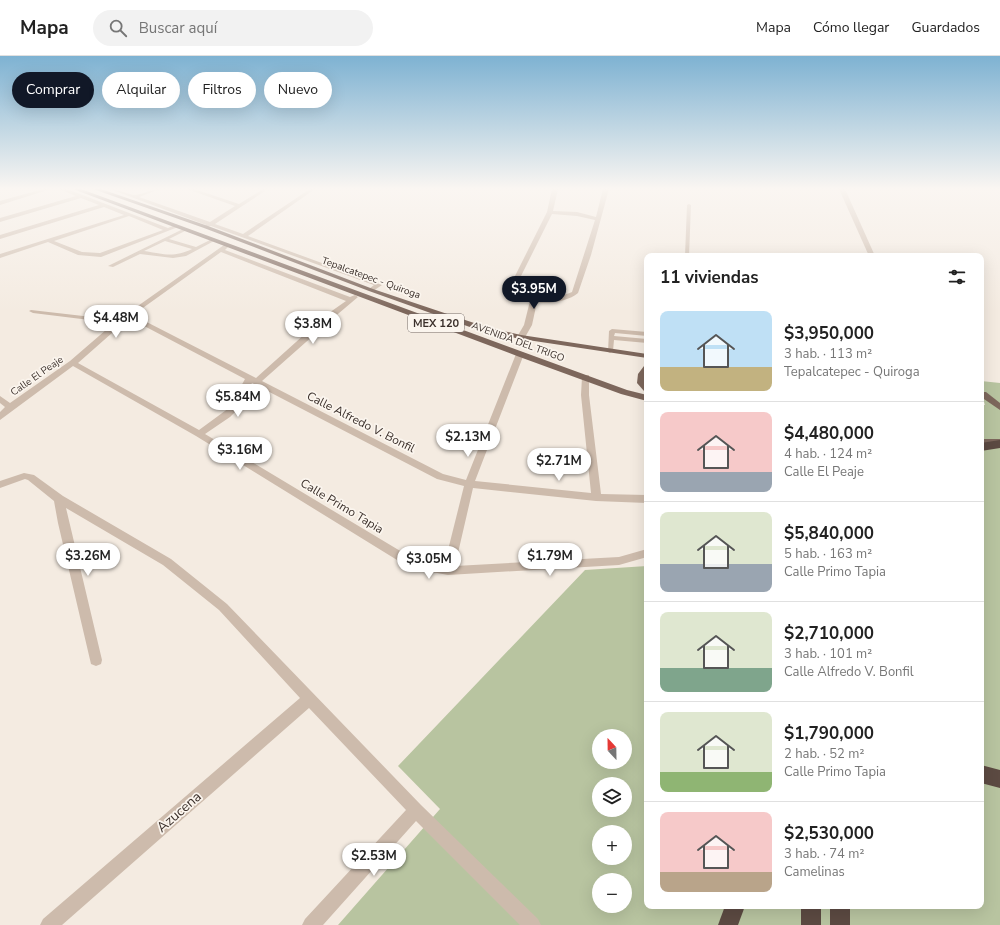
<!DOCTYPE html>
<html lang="es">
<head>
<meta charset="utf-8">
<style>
	body { margin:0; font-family:"Nunito Sans",sans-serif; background:#f2f2f2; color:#222; height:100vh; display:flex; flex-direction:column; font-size:15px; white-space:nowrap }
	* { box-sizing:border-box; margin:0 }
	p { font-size:13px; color:#767676 }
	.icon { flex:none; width:22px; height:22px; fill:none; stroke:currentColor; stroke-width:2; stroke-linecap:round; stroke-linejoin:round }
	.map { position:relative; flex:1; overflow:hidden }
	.panel { position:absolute; left:644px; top:197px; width:340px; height:656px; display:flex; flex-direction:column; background:#fff; border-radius:8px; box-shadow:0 4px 16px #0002 }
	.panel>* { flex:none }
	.banner { position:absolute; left:12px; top:16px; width:380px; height:36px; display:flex; gap:8px }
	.needle { width:26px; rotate:338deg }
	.tools { position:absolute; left:592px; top:673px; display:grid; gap:8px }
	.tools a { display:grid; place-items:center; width:40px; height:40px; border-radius:50%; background:#fff; box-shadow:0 4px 16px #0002; font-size:20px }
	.price { position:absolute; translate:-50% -34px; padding:0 9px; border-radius:14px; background:#fff; color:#222; font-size:13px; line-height:26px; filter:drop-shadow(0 1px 2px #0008) }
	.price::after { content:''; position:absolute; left:50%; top:24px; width:12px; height:9px; margin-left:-6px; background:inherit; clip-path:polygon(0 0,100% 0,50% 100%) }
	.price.on { background:#111827; color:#fff }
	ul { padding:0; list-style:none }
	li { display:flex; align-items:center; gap:12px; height:100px; padding:0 16px }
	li+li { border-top:1px solid #e0e0e0 }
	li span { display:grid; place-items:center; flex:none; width:112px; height:80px; border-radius:8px; color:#555 }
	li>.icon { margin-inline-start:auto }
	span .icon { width:48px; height:48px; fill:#fffc; stroke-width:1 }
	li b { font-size:17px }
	h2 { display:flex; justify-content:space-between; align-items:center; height:48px; padding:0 16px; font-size:17px }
	.pill { padding:0 14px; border-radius:18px; background:#fff; box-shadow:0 4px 16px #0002; font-size:14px; line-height:36px }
	.pill.on { background:#111827; color:#fff }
	header { display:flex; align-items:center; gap:24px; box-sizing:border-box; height:56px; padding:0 20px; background:#fff; border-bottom:1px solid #e0e0e0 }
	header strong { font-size:19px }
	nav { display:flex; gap:22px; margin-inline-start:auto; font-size:14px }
	.search { width:280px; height:36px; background:#f2f2f2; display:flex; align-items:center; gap:10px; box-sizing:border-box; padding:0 14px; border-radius:22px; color:#767676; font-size:15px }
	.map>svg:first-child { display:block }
	.green { fill:#b8c4a0; fill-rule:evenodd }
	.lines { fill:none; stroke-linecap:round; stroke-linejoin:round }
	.service { fill:#cdbbac; fill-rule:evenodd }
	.minor { fill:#cdbbac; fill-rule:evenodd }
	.primary { fill:#7d675c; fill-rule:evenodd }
	.motorway { fill:#5c4a42; fill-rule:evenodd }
	.labels { text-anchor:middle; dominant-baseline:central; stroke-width:3.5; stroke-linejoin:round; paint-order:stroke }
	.far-street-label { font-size:10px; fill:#3b302b; stroke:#fbf5ee }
	.shield { fill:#fbf5ee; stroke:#756b66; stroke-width:1 }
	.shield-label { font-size:11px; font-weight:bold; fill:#3b302b }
	.street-label { font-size:12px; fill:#3b302b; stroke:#fbf5ee }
	.near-street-label { font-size:14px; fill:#3b302b; stroke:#fbf5ee }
</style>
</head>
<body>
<header>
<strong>Mapa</strong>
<div class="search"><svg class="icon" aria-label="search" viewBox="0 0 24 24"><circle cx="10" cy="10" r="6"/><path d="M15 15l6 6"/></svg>Buscar aquí</div>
<nav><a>Mapa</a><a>Cómo llegar</a><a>Guardados</a></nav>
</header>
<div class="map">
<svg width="1000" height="869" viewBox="0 0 1000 869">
	<rect width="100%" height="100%" fill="#f4ebe1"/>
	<path class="green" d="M981,325L1000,327V869H338L440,753L398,710L585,514L647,510V850H981V349H985L981,336ZM599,680H625V706H599ZM599,728H625V754H599ZM599,776H625V802H599ZM599,824H625V850H599Z"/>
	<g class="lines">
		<g class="service">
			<path d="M689,148L691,149L689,200H685L687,149Z"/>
			<path d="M183,173L185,174V175L169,183L196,191L210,184L214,185L186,200L173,202L140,198L113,211L108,210ZM165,185L192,193C174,202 163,198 144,195Z"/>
			<path d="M612,273L647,276V280L615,277L614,280L647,283V287L614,284L613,295L610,297L608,296L609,275Z"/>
		</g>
		<g class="minor">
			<path d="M43,133H51L0,149V145Z"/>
			<path d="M59,133H67L168,172L175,169L178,171L101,201L78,199L48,186L0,202V198L124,159L104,151L0,183V179L99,149L81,142L0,166V162L76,140ZM129,160L163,174L100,197L82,196L54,185Z"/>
			<path d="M110,133C119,133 128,139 135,139C144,138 151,133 160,133L139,141L210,166L235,150L187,133H194L239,148L263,133H268L215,168L243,178L310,133H315L248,180L382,229L373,235H369V233L374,229L211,170L206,171V169Z"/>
			<path d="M552,133H558L553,155L577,156L596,161L603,133H609L591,199L578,237C569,245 550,248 537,246L532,269L524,283H521L517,281L524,269L530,245L519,237L513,224L547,156ZM552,158L577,160L595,164L572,236C559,241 535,249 524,235C522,232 521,228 519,224Z"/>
			<path d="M839,133H845L875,200H869Z"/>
			<path d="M224,189L229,190L225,194L350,241L355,239L358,241L332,263L262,325L443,418L466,424L516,298L520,296L524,298L475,425L591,437L581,339L582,321L583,319H589V339L601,438L647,439V447L596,445L473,432L455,510L619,501L647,493V501L619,509L448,519L410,512L196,380L73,310L0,364V356L5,351L0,347V340L10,347L70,305L114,267L33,257L29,255L31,254L118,264ZM221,196L346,245L326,259L256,322L133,259ZM129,262L245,323L229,352L199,374L78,307ZM252,327L437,423L464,430L444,510L417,505L205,378L230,361L236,355Z"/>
			<path d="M24,417L34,419L63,440L171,503L227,548L421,749L538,863L541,869H520L416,765L323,869H302L305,863L406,754L309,652L62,869H40L43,863L300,642L219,554L163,509L66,452L102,604L101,608L96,610L91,608L58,467L54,445L28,424L25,423L0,432V425Z"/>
		</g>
		<g class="primary">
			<path d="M73,133H81L523,296L627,334L647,339V345L621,338L517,300Z"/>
			<path d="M93,133H101L208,170L373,233L486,271L521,279L647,298V302L521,283L481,275L369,235L204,172Z"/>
			<path d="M644,310H647L645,326L647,328V336L644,335L637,327L638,318Z"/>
			<path d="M981,336H986L1000,347V354L981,341Z"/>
			<rect x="981" y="383" width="19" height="6"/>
		</g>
		<g class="motorway">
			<path d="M1000,384V392L981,395V387Z"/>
			<path d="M981,709L1000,714V732L981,727Z"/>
			<path d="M725,850H745L738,869H718Z"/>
			<rect x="801" y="850" width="20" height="19"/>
			<rect x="830" y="850" width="20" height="19"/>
		</g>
	</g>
	<linearGradient id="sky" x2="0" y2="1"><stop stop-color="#7eb2d2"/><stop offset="0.52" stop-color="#faf6f2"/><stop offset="1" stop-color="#faf6f2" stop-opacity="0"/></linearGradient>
	<rect width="1000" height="255" fill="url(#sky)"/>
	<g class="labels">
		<g class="far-street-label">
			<text transform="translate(371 222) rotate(20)">Tepalcatepec - Quiroga</text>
			<text transform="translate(518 286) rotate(20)">AVENIDA DEL TRIGO</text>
			<text transform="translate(37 320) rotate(-35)">Calle El Peaje</text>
		</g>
		<rect class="shield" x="408" y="258" width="56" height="18" rx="3"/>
		<g class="shield-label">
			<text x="436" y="267">MEX 120</text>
		</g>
		<g class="street-label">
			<text transform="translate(361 366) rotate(27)">Calle Alfredo V. Bonfil</text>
			<text transform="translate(342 450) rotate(31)">Calle Primo Tapia</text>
		</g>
		<g class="near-street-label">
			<text transform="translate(179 756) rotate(-41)">Azucena</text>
		</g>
	</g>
</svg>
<div class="tools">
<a><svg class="needle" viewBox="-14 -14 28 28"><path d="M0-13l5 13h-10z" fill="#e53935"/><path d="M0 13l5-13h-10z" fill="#767676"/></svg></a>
<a><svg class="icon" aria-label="layers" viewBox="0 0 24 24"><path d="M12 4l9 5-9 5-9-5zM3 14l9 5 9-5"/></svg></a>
<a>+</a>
<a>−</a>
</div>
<b class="price on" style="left:534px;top:254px">$3.95M</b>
<b class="price" style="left:116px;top:283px">$4.48M</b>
<b class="price" style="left:313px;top:289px">$3.8M</b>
<b class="price" style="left:238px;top:362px">$5.84M</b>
<b class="price" style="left:468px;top:402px">$2.13M</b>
<b class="price" style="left:240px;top:415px">$3.16M</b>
<b class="price" style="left:559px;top:426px">$2.71M</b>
<b class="price" style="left:88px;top:521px">$3.26M</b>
<b class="price" style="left:550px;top:521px">$1.79M</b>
<b class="price" style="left:429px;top:524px">$3.05M</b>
<b class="price" style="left:374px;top:821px">$2.53M</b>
<div class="banner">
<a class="pill on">Comprar</a>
<a class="pill">Alquilar</a>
<a class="pill">Filtros</a>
<a class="pill">Nuevo</a>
</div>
<section class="panel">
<h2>11 viviendas<svg class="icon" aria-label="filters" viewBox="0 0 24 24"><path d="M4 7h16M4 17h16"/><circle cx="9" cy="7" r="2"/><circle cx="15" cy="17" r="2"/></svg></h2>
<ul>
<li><span style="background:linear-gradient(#bfe0f5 70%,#c2b280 0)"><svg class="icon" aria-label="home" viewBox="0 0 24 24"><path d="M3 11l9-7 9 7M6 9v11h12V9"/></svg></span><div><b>$3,950,000</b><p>3 hab. · 113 m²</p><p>Tepalcatepec - Quiroga</p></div></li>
<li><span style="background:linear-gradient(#f6c9c9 75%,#9aa5b1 0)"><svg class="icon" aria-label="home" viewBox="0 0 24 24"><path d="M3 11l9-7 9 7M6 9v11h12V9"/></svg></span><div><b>$4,480,000</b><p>4 hab. · 124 m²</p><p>Calle El Peaje</p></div></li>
<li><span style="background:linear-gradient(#dfe7d0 65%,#9aa5b1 0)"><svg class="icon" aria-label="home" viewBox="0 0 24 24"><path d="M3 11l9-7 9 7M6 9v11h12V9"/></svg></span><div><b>$5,840,000</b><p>5 hab. · 163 m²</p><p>Calle Primo Tapia</p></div></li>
<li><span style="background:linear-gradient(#dfe7d0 70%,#7fa58c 0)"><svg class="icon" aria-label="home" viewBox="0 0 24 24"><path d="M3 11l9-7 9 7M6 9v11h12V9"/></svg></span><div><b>$2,710,000</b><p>3 hab. · 101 m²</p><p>Calle Alfredo V. Bonfil</p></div></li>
<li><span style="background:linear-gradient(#dfe7d0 75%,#8fb573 0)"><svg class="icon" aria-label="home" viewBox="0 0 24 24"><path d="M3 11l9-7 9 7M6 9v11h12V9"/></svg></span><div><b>$1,790,000</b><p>2 hab. · 52 m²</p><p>Calle Primo Tapia</p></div></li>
<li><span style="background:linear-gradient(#f6c9c9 75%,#b9a48a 0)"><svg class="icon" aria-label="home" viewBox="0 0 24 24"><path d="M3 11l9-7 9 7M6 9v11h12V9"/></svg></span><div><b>$2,530,000</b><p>3 hab. · 74 m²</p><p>Camelinas</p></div></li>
</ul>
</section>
</div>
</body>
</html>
